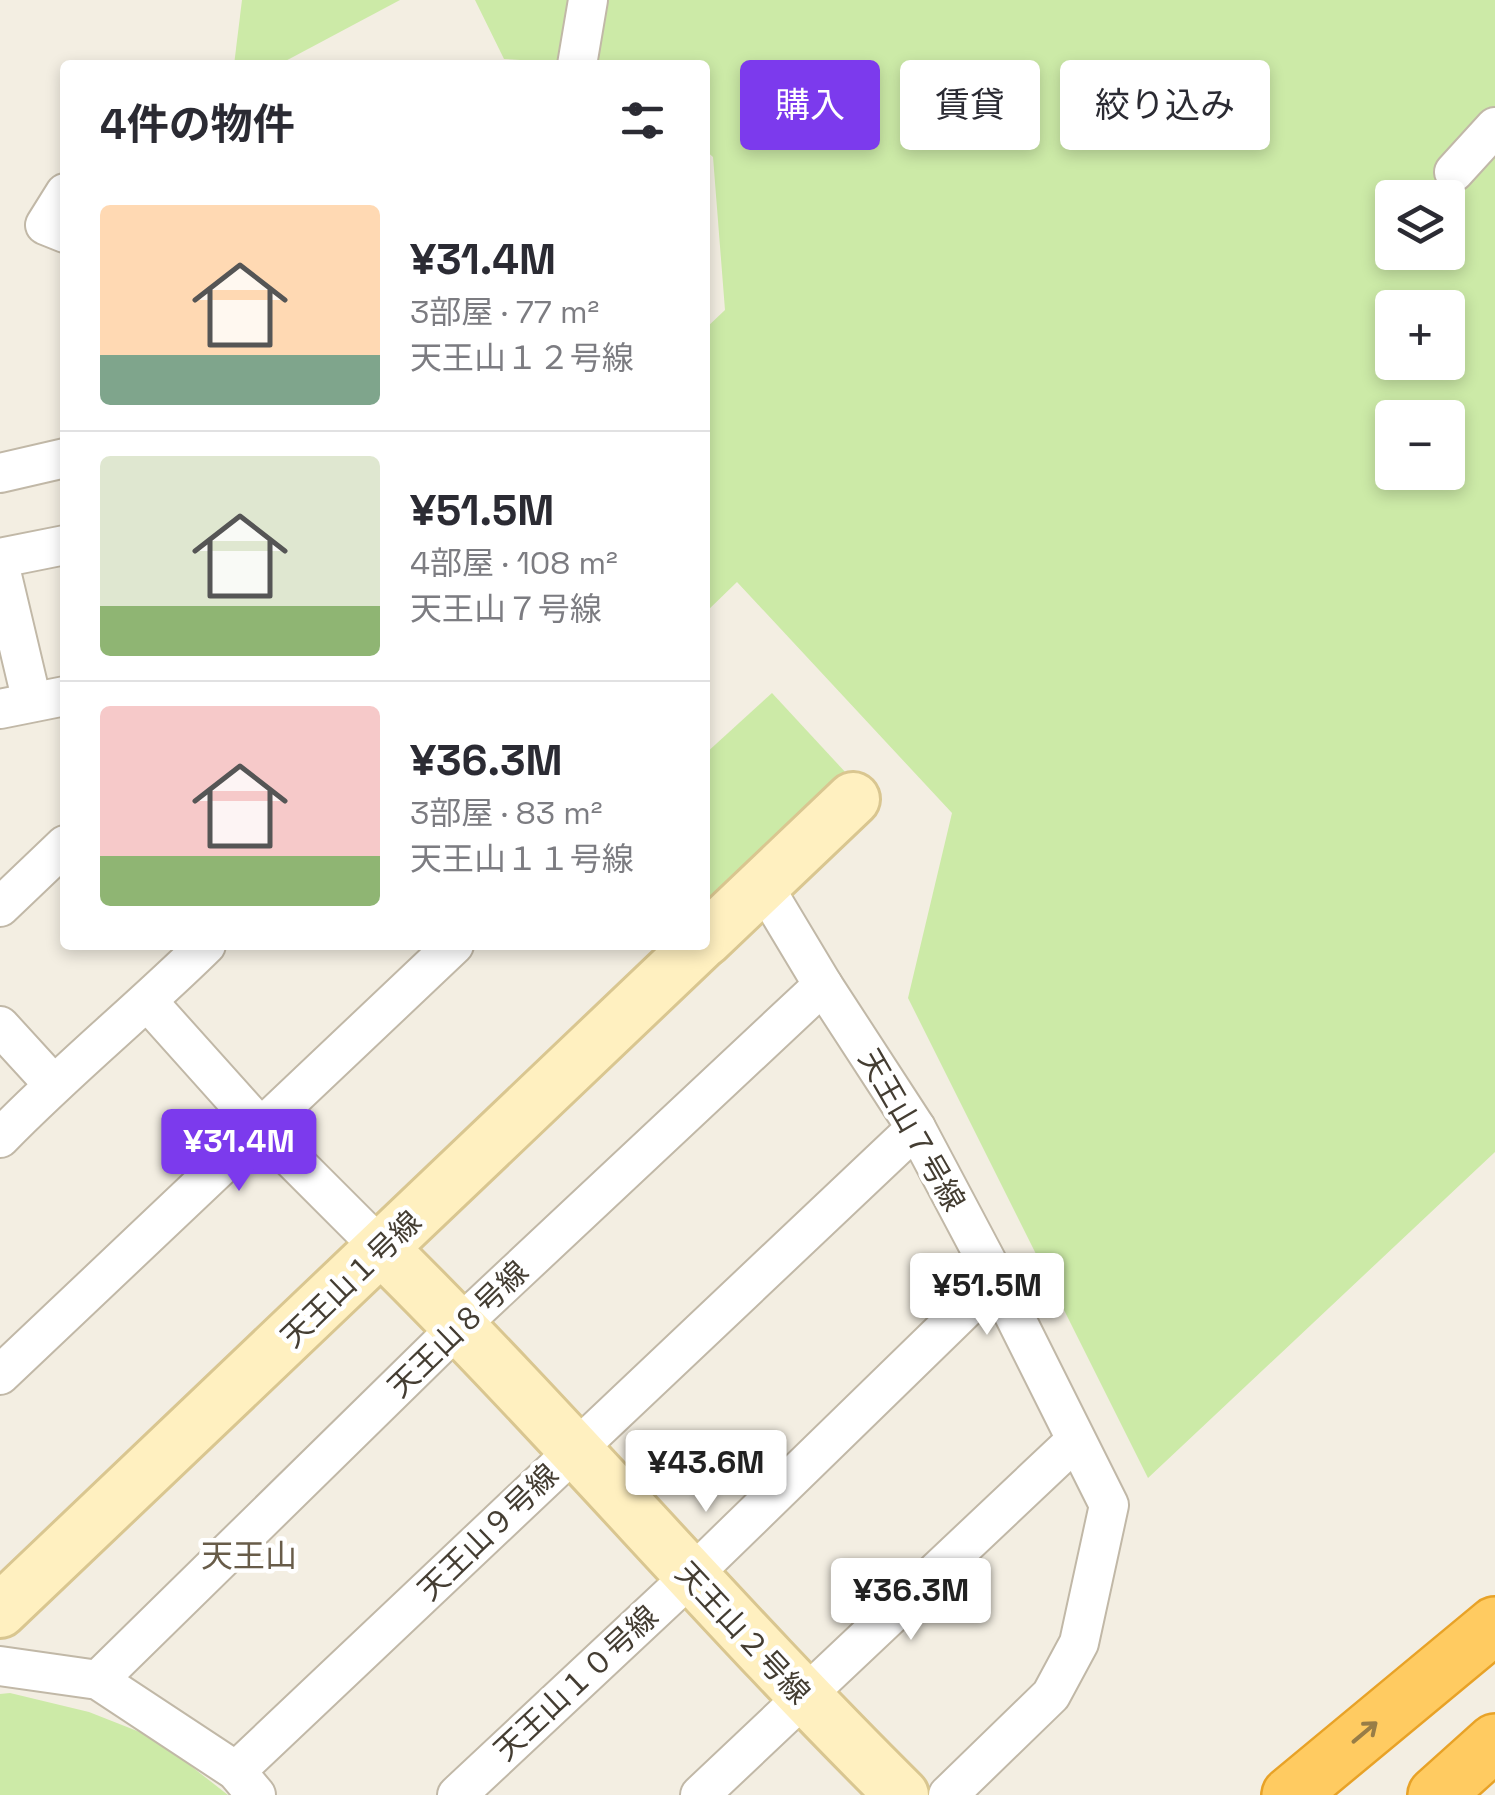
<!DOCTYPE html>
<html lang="ja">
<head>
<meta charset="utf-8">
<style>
	body { margin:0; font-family:"Space Grotesk","Noto Sans JP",sans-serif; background:#f2f2f3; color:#2b2b33; height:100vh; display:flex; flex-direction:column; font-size:38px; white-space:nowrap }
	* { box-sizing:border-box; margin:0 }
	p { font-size:32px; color:#7c7c81 }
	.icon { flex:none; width:55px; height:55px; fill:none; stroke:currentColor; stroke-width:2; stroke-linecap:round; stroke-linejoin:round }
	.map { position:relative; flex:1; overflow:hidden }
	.side { position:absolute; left:60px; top:60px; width:650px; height:890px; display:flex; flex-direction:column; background:#fff; border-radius:10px; box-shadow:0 5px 15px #0003 }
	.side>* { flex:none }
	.top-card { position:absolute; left:740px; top:60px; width:605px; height:90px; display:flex; gap:20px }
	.fabs { position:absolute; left:1375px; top:180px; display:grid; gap:20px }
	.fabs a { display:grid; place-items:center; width:90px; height:90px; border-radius:10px; background:#fff; box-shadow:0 5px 15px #0003; font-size:50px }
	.price { position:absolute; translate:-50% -85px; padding:0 22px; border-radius:10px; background:#fff; color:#222; font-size:32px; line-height:65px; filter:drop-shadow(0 2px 5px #0008) }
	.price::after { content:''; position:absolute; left:50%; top:60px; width:30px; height:22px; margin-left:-15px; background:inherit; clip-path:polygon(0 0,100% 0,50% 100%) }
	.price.active { background:#7c3aed; color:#fff }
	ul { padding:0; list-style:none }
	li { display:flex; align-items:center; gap:30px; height:250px; padding:0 40px }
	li+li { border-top:2px solid #e1e1e2 }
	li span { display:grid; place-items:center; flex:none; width:280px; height:200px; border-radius:10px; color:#555 }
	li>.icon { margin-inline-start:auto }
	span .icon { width:120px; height:120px; fill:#fffc; stroke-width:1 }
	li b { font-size:42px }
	h2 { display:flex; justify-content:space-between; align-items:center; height:120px; padding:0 40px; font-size:42px }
	.chip { padding:0 35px; border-radius:10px; background:#fff; box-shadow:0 5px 15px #0003; font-size:35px; line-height:90px }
	.chip.active { background:#7c3aed; color:#fff }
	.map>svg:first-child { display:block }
	.green { fill:#cceaa7; fill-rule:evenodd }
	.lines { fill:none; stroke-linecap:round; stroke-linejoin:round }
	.street-casing { stroke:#c1b8a7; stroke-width:42 }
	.secondary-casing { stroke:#d9c690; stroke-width:58 }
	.highway-casing { stroke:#e8a227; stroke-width:60 }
	.street { stroke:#fff; stroke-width:38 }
	.secondary { stroke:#fff0c0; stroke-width:52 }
	.highway { stroke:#ffcb61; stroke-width:55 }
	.oneway { stroke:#987d47 }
	.labels { text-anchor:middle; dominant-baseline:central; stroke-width:9; stroke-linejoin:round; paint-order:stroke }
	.street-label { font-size:30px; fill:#443d32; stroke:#fff }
	.neighbourhood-label { font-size:32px; fill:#685c49; stroke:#fff }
</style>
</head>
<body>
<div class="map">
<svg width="1495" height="1795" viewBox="0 0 1495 1795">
	<rect width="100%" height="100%" fill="#f3eee2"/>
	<g class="green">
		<path d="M242,0H400L278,65H234Z"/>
		<path d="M475,0H1495V1152L1148,1478L908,998L952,813L737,582L705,613V329L725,310L713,157L705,150V65H601L504,59ZM1392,198H1448V252H1392ZM1392,308H1448V362H1392ZM1392,418H1448V472H1392Z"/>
		<path d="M772,693L847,774L705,912V754Z"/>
		<path d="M10,1693L89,1712L155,1738L228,1795H0V1694Z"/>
	</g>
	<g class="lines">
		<defs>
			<g id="street">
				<path d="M577,65L588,0"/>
				<path d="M1454,172L1495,127"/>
				<path d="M65,193L45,225L65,233"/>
				<path d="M0,473L65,458"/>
				<path d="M0,558L65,545"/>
				<path d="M0,567L32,702"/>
				<path d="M0,709L65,696"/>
				<path d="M763,885L823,985L916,1128L996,1279L1109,1505L1079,1643L1051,1695L948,1795"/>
				<path d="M0,907L65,845"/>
				<path d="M148,1002L260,1127L382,1249"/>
				<path d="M0,1026L53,1084"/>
				<path d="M0,1138C66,1070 139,1011 206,945"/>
				<path d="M0,1375L454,945"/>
				<path d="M0,1666L98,1680L236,1771L256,1795"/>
				<path d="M98,1680L459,1326L823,985"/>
				<path d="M236,1771L916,1128"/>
				<path d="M457,1795L690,1577L996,1279"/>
				<path d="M700,1795L1075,1441"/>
			</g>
			<g id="secondary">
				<path d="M705,940L853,799"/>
				<path d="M382,1249C561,1426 723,1618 902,1795"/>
				<path d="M0,1611L699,945"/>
			</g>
			<g id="highway">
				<path d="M1290,1795L1495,1625"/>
				<path d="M1436,1795L1495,1742"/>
			</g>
		</defs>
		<use href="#street" class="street-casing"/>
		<use href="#secondary" class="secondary-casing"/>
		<use href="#highway" class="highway-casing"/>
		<use href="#street" class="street"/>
		<use href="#secondary" class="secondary"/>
		<use href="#highway" class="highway"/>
	</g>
	<defs><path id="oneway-shaft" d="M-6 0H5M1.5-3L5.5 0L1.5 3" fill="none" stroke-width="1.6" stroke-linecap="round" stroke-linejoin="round" transform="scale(2.5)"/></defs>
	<use class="oneway" href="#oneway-shaft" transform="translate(1365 1732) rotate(-40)"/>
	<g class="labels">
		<g class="street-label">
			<text transform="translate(912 1130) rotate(60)">天王山７号線</text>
			<text transform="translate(351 1279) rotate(-44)">天王山１号線</text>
			<text transform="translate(458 1329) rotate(-44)">天王山８号線</text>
			<text transform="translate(488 1532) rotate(-44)">天王山９号線</text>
			<text transform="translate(743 1633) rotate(47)">天王山２号線</text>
			<text transform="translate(576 1683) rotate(-43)">天王山１０号線</text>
		</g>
		<g class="neighbourhood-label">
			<text x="249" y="1556">天王山</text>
		</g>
	</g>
</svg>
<div class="fabs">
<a><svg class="icon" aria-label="layers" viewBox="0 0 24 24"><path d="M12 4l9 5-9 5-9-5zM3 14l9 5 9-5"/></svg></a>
<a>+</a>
<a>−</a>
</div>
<b class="price active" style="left:239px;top:1194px">¥31.4M</b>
<b class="price" style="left:987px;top:1338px">¥51.5M</b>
<b class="price" style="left:706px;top:1515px">¥43.6M</b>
<b class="price" style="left:911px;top:1643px">¥36.3M</b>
<div class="top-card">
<a class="chip active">購入</a>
<a class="chip">賃貸</a>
<a class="chip">絞り込み</a>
</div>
<section class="side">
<h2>4件の物件<svg class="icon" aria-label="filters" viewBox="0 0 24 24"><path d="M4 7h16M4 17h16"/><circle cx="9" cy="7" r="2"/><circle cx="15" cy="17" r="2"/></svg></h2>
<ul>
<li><span style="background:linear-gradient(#ffd9b3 75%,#7fa58c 0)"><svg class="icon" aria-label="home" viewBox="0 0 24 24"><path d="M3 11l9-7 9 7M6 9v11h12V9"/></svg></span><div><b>¥31.4M</b><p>3部屋 · 77 m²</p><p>天王山１２号線</p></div></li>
<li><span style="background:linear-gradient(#dfe7d0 75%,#8fb573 0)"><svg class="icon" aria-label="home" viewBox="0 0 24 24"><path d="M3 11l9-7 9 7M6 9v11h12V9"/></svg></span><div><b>¥51.5M</b><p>4部屋 · 108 m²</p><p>天王山７号線</p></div></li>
<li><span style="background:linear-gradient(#f6c9c9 75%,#8fb573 0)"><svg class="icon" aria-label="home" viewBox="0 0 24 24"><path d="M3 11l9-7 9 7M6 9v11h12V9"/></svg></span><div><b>¥36.3M</b><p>3部屋 · 83 m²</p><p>天王山１１号線</p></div></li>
</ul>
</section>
</div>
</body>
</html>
